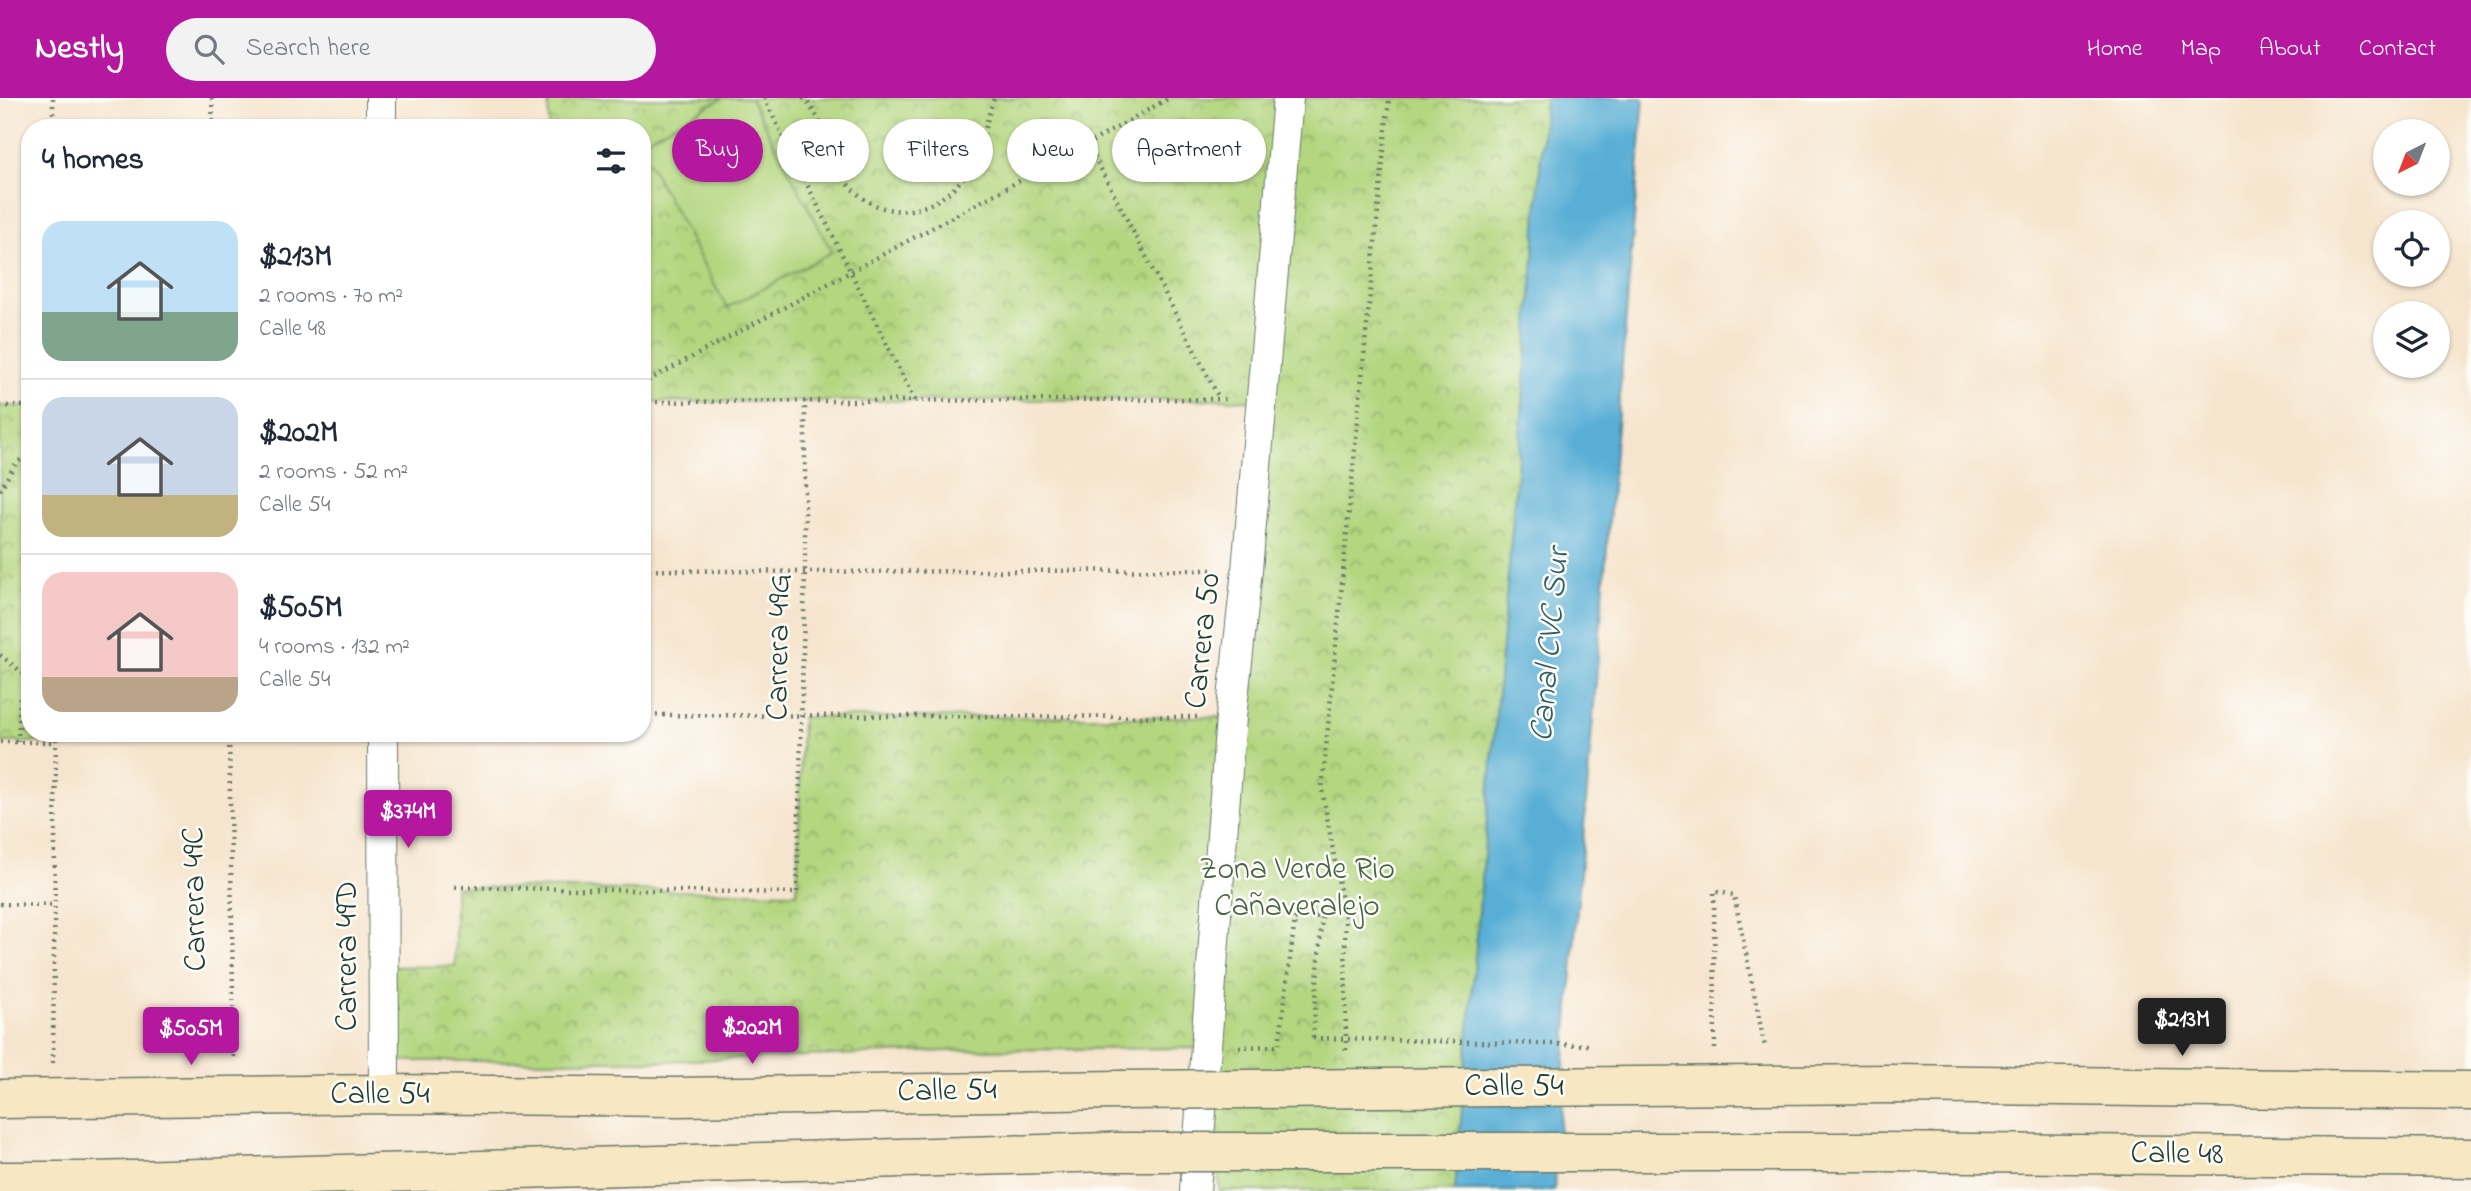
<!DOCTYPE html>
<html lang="en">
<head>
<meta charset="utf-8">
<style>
	body { margin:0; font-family:"Indie Flower",sans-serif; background:#f2f2f3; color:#1f2937; height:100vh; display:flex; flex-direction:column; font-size:26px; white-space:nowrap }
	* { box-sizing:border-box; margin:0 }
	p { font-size:23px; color:#747a83 }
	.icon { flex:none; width:38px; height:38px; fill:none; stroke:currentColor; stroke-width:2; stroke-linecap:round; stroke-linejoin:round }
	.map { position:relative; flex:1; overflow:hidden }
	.panel { position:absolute; left:21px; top:21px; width:630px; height:623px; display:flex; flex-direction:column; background:#fff; border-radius:28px; box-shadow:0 2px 5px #0004 }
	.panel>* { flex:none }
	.hud { position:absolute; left:672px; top:21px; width:665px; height:63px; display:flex; gap:14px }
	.needle { width:46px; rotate:222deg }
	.controls { position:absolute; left:2373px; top:21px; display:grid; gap:14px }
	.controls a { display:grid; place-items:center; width:77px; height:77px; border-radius:50%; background:#fff; box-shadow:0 2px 5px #0004; font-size:35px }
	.price { position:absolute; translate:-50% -60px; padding:0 16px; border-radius:7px; background:#b5179e; color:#fff; font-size:23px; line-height:46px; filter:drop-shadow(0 2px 4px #0008) }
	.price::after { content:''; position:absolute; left:50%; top:42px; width:21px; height:16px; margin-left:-10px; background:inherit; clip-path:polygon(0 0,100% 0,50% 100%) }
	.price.active { background:#222; color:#fff }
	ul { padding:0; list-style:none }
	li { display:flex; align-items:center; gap:21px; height:175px; padding:0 21px }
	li+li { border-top:2px solid #e0e1e3 }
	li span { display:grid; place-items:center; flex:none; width:196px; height:140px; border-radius:21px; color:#555 }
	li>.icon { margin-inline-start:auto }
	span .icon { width:84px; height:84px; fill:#fffc; stroke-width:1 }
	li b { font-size:30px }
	h2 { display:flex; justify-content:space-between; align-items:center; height:84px; padding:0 21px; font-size:30px }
	.tag { padding:0 24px; border-radius:32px; background:#fff; box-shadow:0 2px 5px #0004; font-size:24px; line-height:63px }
	.tag.active { background:#b5179e; color:#fff }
	header { display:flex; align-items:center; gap:42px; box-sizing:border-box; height:98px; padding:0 35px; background:#b5179e; color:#fff }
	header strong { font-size:33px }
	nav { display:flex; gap:38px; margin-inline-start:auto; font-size:24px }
	.search { width:490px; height:63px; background:#f2f2f3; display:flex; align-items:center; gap:18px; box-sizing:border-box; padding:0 24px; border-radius:38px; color:#747a83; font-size:26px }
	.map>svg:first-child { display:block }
	.park { fill:url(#park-crowns); stroke:#698a5a; stroke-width:2 }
	.garden { fill:#b3d67f; stroke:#698a5a; stroke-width:2 }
	.water { fill:#58aed5; stroke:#3c7684; stroke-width:2 }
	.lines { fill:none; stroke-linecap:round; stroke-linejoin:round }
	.minor-casing { stroke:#6a786a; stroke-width:32 }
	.secondary-casing { stroke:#6a786a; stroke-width:41 }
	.path { stroke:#6a786a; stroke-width:4.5; stroke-dasharray:2 5; stroke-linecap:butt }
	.minor { stroke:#fff; stroke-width:30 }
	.secondary { stroke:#f7e8c3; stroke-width:38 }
	.secondary-bridge-casing { stroke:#6a786a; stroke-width:41; stroke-linecap:butt }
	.path-bridge { stroke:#6a786a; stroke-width:4.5; stroke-dasharray:2 5; stroke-linecap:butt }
	.secondary-bridge { stroke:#f7e8c3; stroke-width:38 }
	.labels { text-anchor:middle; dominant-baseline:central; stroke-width:5; stroke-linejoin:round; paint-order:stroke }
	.street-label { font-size:32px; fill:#1f3d34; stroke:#fdfcf7 }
	.park-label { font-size:32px; fill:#446347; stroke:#fdfcf7 }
	.water-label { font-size:33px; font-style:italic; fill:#305f64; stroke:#fdfcf7 }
</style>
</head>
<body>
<header>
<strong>Nestly</strong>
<div class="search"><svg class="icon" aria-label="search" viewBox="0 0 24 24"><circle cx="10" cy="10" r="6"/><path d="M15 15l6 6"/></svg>Search here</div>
<nav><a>Home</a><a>Map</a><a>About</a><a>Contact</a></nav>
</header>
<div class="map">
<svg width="2471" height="1093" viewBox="0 0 2471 1093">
	<defs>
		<pattern id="park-crowns" width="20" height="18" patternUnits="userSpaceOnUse" patternTransform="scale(1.75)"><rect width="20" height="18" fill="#b3d67f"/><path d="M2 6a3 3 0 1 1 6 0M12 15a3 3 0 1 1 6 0" fill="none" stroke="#91af69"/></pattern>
	</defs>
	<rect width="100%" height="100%" fill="#fdfcf7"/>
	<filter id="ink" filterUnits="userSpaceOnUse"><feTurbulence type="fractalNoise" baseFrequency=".0143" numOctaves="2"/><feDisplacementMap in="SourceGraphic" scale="14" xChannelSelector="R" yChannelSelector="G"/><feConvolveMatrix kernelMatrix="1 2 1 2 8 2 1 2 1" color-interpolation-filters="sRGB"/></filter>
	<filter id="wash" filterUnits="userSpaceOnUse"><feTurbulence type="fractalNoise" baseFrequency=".00686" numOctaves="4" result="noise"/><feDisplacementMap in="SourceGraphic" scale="28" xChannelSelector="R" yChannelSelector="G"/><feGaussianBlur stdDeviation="1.57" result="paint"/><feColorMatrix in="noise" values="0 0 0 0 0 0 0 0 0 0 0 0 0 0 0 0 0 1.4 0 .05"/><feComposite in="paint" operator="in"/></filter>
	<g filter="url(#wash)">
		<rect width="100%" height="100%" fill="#f6e5ce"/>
		<g class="park">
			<path d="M548,0H1545L1527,257L1455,1093H1220L1205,950L977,952L665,963H383V869L455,868V789L797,795L802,619H1231L1262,303L1219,301L642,304V30H549Z"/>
			<path d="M0,308H30V635H56V644H0Z"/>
		</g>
		<path class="garden" d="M723,0H750L832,154L727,210L642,52V43Z"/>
		<path class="water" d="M1545,0H1644L1554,1093H1455L1527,257Z"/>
	</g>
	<g filter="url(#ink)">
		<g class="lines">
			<defs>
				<g id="minor">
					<path d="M381,0V30"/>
					<path d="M383,635L384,996"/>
					<path d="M1195,1093L1231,619L1247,472L1288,0"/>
				</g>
				<g id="secondary">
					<path d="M1893,986L2471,993"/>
					<path d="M0,1001L384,996L678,999L1120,992"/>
					<path d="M1882,1054L2471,1060"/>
					<path d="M0,1083H95L1109,1054"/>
				</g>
			</defs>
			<use href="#minor" class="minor-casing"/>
			<use href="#secondary" class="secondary-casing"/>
			<g class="path">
				<path d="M53,0V30"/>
				<path d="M212,0L213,30"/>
				<path d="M764,0L915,303"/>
				<path d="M803,0C819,17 826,35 833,57C836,63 837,71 841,77C877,131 941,120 972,67C983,46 986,23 994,0"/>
				<path d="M1088,46L1219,300"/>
				<path d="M642,286L1088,46L1169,0"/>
				<path d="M642,304L1229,301"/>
				<path d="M0,308H30"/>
				<path d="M0,392L16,365L30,356"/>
				<path d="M642,472L805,474L1215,472"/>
				<path d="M0,557L28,579"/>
				<path d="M642,617L1198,619"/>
				<path d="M229,635L234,960"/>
				<path d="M0,644H56"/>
				<path d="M18,644L20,600L30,578"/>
				<path d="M455,789L797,795L805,474V303"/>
				<path d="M0,806L54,807"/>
				<path d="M1239,949L1279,948L1295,821L1322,818L1313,940"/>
				<path d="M1715,951L1714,793L1734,797L1765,949"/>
				<path d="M1346,952L1345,820L1322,691L1389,0"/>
				<path d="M53,965L56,635"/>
			</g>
			<use href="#minor" class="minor"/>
			<use href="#secondary" class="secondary"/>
			<defs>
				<g id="secondary-bridge">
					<path d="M1120,992L1893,986"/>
					<path d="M1109,1054H1882"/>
				</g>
			</defs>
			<use href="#secondary-bridge" class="secondary-bridge-casing"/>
			<path class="path-bridge" d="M1313,940L1588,947"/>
			<use href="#secondary-bridge" class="secondary-bridge"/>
		</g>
	</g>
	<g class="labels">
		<g class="street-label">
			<text transform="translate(1204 543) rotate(-84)">Carrera 50</text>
			<text transform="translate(780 549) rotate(-89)">Carrera 49G</text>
			<text transform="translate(196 801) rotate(-91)">Carrera 49C</text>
			<text transform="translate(348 858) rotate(-90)">Carrera 49D</text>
			<text x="1514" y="989">Calle 54</text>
			<text transform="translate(947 994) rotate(-1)">Calle 54</text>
			<text x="380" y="997">Calle 54</text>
			<text transform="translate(2177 1057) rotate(1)">Calle 48</text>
		</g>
		<g class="park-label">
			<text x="1297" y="772">Zona Verde Rio<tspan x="1297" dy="37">Cañaveralejo</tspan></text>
		</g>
		<g class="water-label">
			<text transform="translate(1551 547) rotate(-85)">Canal CVC Sur</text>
		</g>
	</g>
</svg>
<div class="controls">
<a><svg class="needle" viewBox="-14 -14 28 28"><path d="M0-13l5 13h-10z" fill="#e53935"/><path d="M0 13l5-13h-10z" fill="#747a83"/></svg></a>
<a><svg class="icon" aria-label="locate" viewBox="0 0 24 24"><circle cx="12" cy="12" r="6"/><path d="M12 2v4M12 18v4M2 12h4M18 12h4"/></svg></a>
<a><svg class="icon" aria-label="layers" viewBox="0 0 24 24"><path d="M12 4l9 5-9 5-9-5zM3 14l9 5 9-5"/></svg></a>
</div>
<b class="price" style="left:408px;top:752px">$374M</b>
<b class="price active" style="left:2182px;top:960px">$213M</b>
<b class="price" style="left:752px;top:968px">$202M</b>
<b class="price" style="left:191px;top:969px">$505M</b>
<div class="hud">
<a class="tag active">Buy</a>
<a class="tag">Rent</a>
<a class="tag">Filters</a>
<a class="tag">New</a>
<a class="tag">Apartment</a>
</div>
<section class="panel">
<h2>4 homes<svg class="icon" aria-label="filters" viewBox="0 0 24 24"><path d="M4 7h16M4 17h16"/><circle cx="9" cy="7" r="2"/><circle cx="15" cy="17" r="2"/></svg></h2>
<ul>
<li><span style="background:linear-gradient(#bfe0f5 65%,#7fa58c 0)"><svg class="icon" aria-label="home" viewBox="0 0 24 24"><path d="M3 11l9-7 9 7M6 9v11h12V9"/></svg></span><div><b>$213M</b><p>2 rooms · 70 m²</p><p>Calle 48</p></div></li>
<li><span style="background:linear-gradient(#c9d6e8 70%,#c2b280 0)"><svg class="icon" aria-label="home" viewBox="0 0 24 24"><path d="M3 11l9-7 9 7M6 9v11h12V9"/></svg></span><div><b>$202M</b><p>2 rooms · 52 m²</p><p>Calle 54</p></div></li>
<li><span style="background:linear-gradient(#f6c9c9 75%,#b9a48a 0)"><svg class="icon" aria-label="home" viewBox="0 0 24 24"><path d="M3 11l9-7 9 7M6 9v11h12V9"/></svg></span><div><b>$505M</b><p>4 rooms · 132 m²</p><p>Calle 54</p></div></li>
</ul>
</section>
</div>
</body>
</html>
